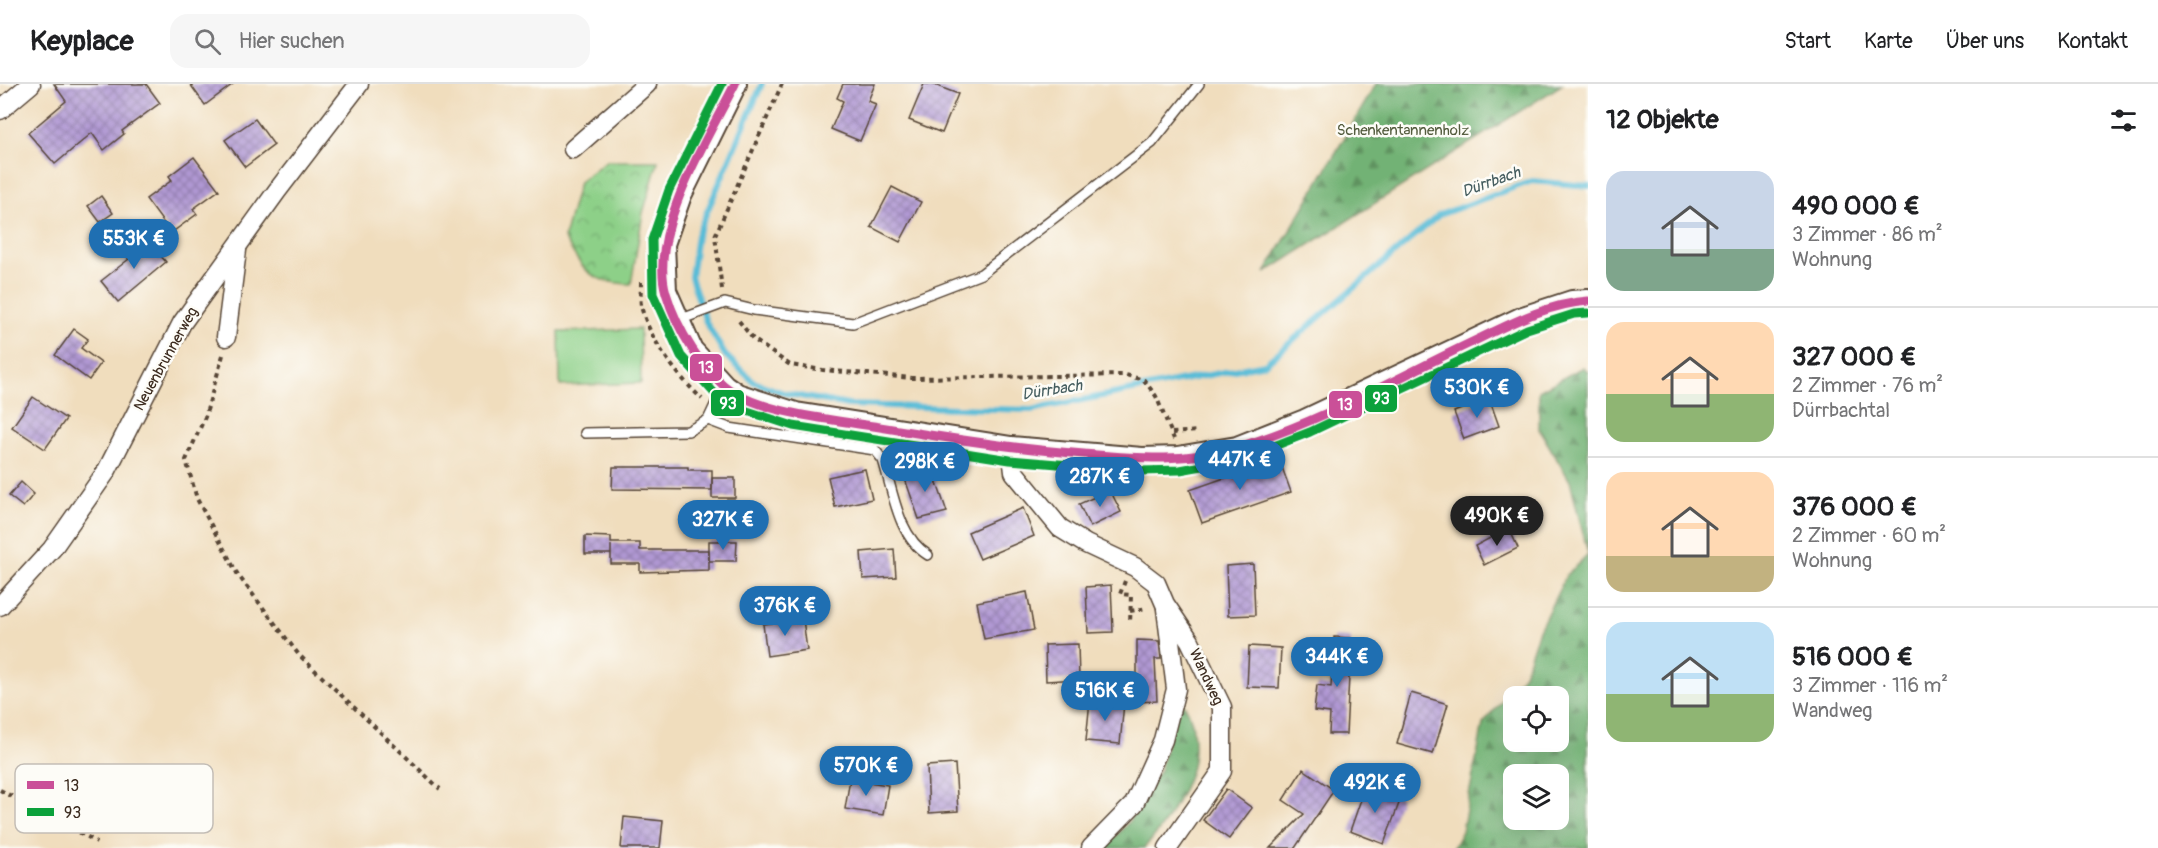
<!DOCTYPE html>
<html lang="de">
<head>
<meta charset="utf-8">
<style>
	body { margin:0; font-family:Pangolin,sans-serif; background:#f6f6f6; color:#202124; height:100vh; display:flex; flex-direction:column; font-size:22px; white-space:nowrap }
	* { box-sizing:border-box; margin:0 }
	p { font-size:20px; color:#757577 }
	.icon { flex:none; width:33px; height:33px; fill:none; stroke:currentColor; stroke-width:2; stroke-linecap:round; stroke-linejoin:round }
	.map { position:relative; flex:1; overflow:hidden }
	.details { display:flex; flex-direction:column; background:#fff; width:570px }
	.details>* { flex:none }
	.buttons { position:absolute; left:1503px; top:602px; display:grid; gap:12px }
	.buttons a { display:grid; place-items:center; width:66px; height:66px; border-radius:12px; background:#fff; box-shadow:0 6px 24px #0002; font-size:30px }
	.price { position:absolute; translate:-50% -51px; padding:0 14px; border-radius:21px; background:#1f6fb2; color:#fff; font-size:20px; line-height:39px; filter:drop-shadow(0 2px 3px #0008) }
	.price::after { content:''; position:absolute; left:50%; top:36px; width:18px; height:14px; margin-left:-9px; background:inherit; clip-path:polygon(0 0,100% 0,50% 100%) }
	.price.on { background:#222; color:#fff }
	ul { padding:0; list-style:none }
	li { display:flex; align-items:center; gap:18px; height:150px; padding:0 18px }
	li+li { border-top:2px solid #e0e0e0 }
	li span { display:grid; place-items:center; flex:none; width:168px; height:120px; border-radius:18px; color:#555 }
	li>.icon { margin-inline-start:auto }
	span .icon { width:72px; height:72px; fill:#fffc; stroke-width:1 }
	li b { font-size:26px }
	h2 { display:flex; justify-content:space-between; align-items:center; height:72px; padding:0 18px; font-size:26px }
	header { display:flex; align-items:center; gap:36px; box-sizing:border-box; height:84px; padding:0 30px; background:#fff; border-bottom:2px solid #e0e0e0 }
	header strong { font-size:28px }
	nav { display:flex; gap:33px; margin-inline-start:auto; font-size:21px }
	.search { width:420px; height:54px; background:#f6f6f6; display:flex; align-items:center; gap:15px; box-sizing:border-box; padding:0 21px; border-radius:18px; color:#757577; font-size:22px }
	main { display:flex; flex:1; min-height:0 }
	.map>svg:first-child { display:block }
	.forest { fill:url(#forest-firs); stroke:#566e49; stroke-width:1.5; fill-rule:evenodd }
	.park { fill:url(#park-crowns); stroke:#647d53; stroke-width:1.5 }
	.pitch { fill:#8dd088; stroke:#647d53; stroke-width:1.5 }
	.lines { fill:none; stroke-linecap:round; stroke-linejoin:round }
	.stream { stroke:#58bcd7; stroke-width:6 }
	.building { fill:url(#building-cross-hatch) }
	.service-casing { stroke:#564536; stroke-width:12 }
	.minor-casing { stroke:#564536; stroke-width:21 }
	.tertiary-casing { stroke:#564536; stroke-width:26 }
	.path { stroke:#564536; stroke-width:4; stroke-dasharray:4.5 4.5; stroke-linecap:butt }
	.service { stroke:#fff; stroke-width:9 }
	.minor { stroke:#fff; stroke-width:18 }
	.tertiary { stroke:#fff; stroke-width:22 }
	.bus-1-casing { stroke:#fdfcf7; stroke-width:14 }
	.bus-2-casing { stroke:#fdfcf7; stroke-width:14 }
	.bus-1 { stroke:#ca5098; stroke-width:9 }
	.bus-2 { stroke:#0ba13b; stroke-width:9 }
	.labels { text-anchor:middle; dominant-baseline:central; stroke-width:5; stroke-linejoin:round; paint-order:stroke }
	.park-label { font-size:15px; fill:#545c3e; stroke:#fdfcf7 }
	.street-label { font-size:15px; fill:#3b2a1e; stroke:#fdfcf7 }
	.water-label { font-size:16px; font-style:italic; fill:#455d5f; stroke:#fdfcf7 }
	.key { fill:#fdfcf7; stroke:#c3bdb6; stroke-width:1.5 }
	.key-label { font-size:16px; fill:#3b2a1e }
	.line-badge { stroke:#fdfcf7; stroke-width:2 }
	.badge-label { font-size:16px; text-anchor:middle; font-weight:bold; fill:#fff }
</style>
</head>
<body>
<header>
<strong>Keyplace</strong>
<div class="search"><svg class="icon" aria-label="search" viewBox="0 0 24 24"><circle cx="10" cy="10" r="6"/><path d="M15 15l6 6"/></svg>Hier suchen</div>
<nav><a>Start</a><a>Karte</a><a>Über uns</a><a>Kontakt</a></nav>
</header>
<main>
<div class="map">
<svg width="1588" height="764" viewBox="0 0 1588 764">
	<defs>
		<pattern id="forest-firs" width="22" height="20" patternUnits="userSpaceOnUse" patternTransform="scale(1.5)"><rect width="22" height="20" fill="#72b274"/><path d="M5 1l3.5 6h-7zM16 11l3.5 6h-7z" fill="#5f915f"/></pattern>
		<pattern id="park-crowns" width="20" height="18" patternUnits="userSpaceOnUse" patternTransform="scale(1.5)"><rect width="20" height="18" fill="#8dd088"/><path d="M2 6a3 3 0 1 1 6 0M12 15a3 3 0 1 1 6 0" fill="none" stroke="#74a96f"/></pattern>
		<pattern id="building-cross-hatch" width="8" height="8" patternUnits="userSpaceOnUse" patternTransform="scale(1.5)"><rect width="8" height="8" fill="#b098d3"/><path d="M0 0l8 8M0 8l8-8" fill="none" stroke="#907cab"/></pattern>
	</defs>
	<rect width="100%" height="100%" fill="#fdfcf7"/>
	<filter id="ink" filterUnits="userSpaceOnUse"><feTurbulence type="fractalNoise" baseFrequency=".0167" numOctaves="2"/><feDisplacementMap in="SourceGraphic" scale="12" xChannelSelector="R" yChannelSelector="G"/><feConvolveMatrix kernelMatrix="1 2 1 2 8 2 1 2 1" color-interpolation-filters="sRGB"/></filter>
	<filter id="wash" filterUnits="userSpaceOnUse"><feTurbulence type="fractalNoise" baseFrequency=".008" numOctaves="4" result="noise"/><feDisplacementMap in="SourceGraphic" scale="24" xChannelSelector="R" yChannelSelector="G"/><feGaussianBlur stdDeviation="1.35" result="paint"/><feColorMatrix in="noise" values="0 0 0 0 0 0 0 0 0 0 0 0 0 0 0 0 0 1.4 0 .05"/><feComposite in="paint" operator="in"/></filter>
	<g filter="url(#wash)">
		<rect width="100%" height="100%" fill="#f0ddbd"/>
		<g class="forest">
			<path d="M1376,0H1563L1265,189Z"/>
			<path d="M1583,283L1588,288V764H1453L1462,747L1483,640L1524,590L1539,546L1566,492L1588,470L1570,397L1539,345V307ZM1514,612H1558V657H1514ZM1514,690H1558V735H1514Z"/>
			<path d="M1178,616C1196,625 1197,671 1190,689C1180,716 1164,743 1144,764H1105L1128,739L1160,686Z"/>
		</g>
		<path class="park" d="M606,77H658L643,129L631,200C590,199 584,187 564,154L579,98Z"/>
		<path class="pitch" d="M640,245L641,299L560,302L559,248Z"/>
		<g class="lines">
			<path class="stream" d="M762,0L697,151L691,193L706,238L725,271L754,298L784,309L848,321L1031,326L1265,280L1439,131L1532,97L1588,102"/>
		</g>
		<g id="blocks">
			<g class="building">
				<path d="M54,0H146L160,19L122,47L124,50L104,66L92,49L55,80L28,49L66,17Z"/>
				<path d="M190,0H233L205,21Z"/>
				<path d="M843,0H875L868,17L876,20L860,57L831,45L843,17L837,14Z"/>
				<path d="M924,0H932L958,10L942,49L909,36Z"/>
				<path d="M255,35L274,61L245,83L225,56Z"/>
				<path d="M194,73L219,106L193,125L197,130L171,149L146,115L172,96L169,92Z"/>
				<path d="M892,103L921,118L900,158L871,143Z"/>
				<path d="M101,112L113,129L100,138L88,122Z"/>
				<path d="M144,153L166,178L118,218L101,197L129,175L125,170Z"/>
				<path d="M74,245L88,255L81,264L101,279L89,296L55,271Z"/>
				<path d="M33,313L66,335L45,365L12,343Z"/>
				<path d="M1489,314L1499,342L1464,355L1454,328Z"/>
				<path d="M1279,375L1291,408L1202,439L1190,406Z"/>
				<path d="M931,382L947,428L919,435L904,392Z"/>
				<path d="M613,383H688V386H712V406L612,405Z"/>
				<path d="M865,385L872,415L835,423L828,393Z"/>
				<rect x="712" y="394" width="23" height="20"/>
				<path d="M21,398L34,410L23,423L9,412Z"/>
				<path d="M1110,406L1121,428L1090,443L1079,420Z"/>
				<path d="M1023,424L1034,452L980,475L968,448Z"/>
				<path d="M1509,444L1518,464L1484,481L1475,462Z"/>
				<path d="M585,452L611,453V459H640V466H709V486L640,488V480H611V461V470H585Z"/>
				<path d="M709,457H737L736,477H709Z"/>
				<path d="M894,465L896,493L863,495L861,468Z"/>
				<path d="M1253,480L1255,531L1228,532L1226,482Z"/>
				<path d="M1111,501L1113,548L1088,549L1086,503Z"/>
				<path d="M1027,508L1034,546L984,555L977,518Z"/>
				<path d="M803,535L807,566L767,572L763,540Z"/>
				<path d="M1334,553L1351,554L1346,650H1329L1330,629L1314,627L1317,601L1331,603Z"/>
				<path d="M1137,556L1159,557L1161,575H1155L1157,617L1137,618Z"/>
				<path d="M1078,560L1079,595L1046,597L1045,561Z"/>
				<path d="M1249,562L1281,564L1279,604L1247,603Z"/>
				<path d="M1411,609L1448,620L1433,670L1397,660Z"/>
				<path d="M1090,616L1124,619L1120,660L1086,657Z"/>
				<path d="M955,680L958,727L929,729L927,682Z"/>
				<path d="M1303,685L1334,706L1295,764H1270L1304,730L1283,716Z"/>
				<path d="M850,695L888,701L883,731L845,725Z"/>
				<path d="M1366,701L1401,714L1384,760L1350,747Z"/>
				<path d="M1226,705L1252,724L1229,755L1203,736Z"/>
				<path d="M624,733L663,737L660,764H621Z"/>
			</g>
		</g>
	</g>
	<g filter="url(#ink)">
		<use href="#blocks" fill-opacity="0" stroke="#564536" stroke-width="1.5"/>
		<g class="lines">
			<defs>
				<g id="service">
					<path d="M679,236L725,219L754,226L853,239L981,190L1152,59L1199,0"/>
					<path d="M708,336L724,302"/>
					<path d="M585,349L688,347L708,336L729,344L875,366L883,376C893,407 898,453 928,471"/>
				</g>
				<g id="minor">
					<path d="M0,26L31,0"/>
					<path d="M573,65L647,0"/>
					<path d="M226,253L237,166"/>
					<path d="M1011,364L1014,388L1060,444L1086,460L1135,483L1156,499L1165,520L1190,557L1222,623V687L1168,764"/>
					<path d="M0,522L52,465L106,388L182,239L277,107L359,0"/>
					<path d="M1091,764L1134,720L1163,656L1176,605L1166,525"/>
				</g>
				<path id="tertiary" d="M735,0L680,111L663,160L665,207L691,266L724,302L737,311L796,330L1011,364L1142,375L1178,374L1237,364L1305,337L1523,234L1572,218L1588,217"/>
			</defs>
			<use href="#service" class="service-casing"/>
			<use href="#minor" class="minor-casing"/>
			<use href="#tertiary" class="tertiary-casing"/>
			<g class="path">
				<path d="M641,198C641,205 640,215 641,222C650,257 677,291 702,315"/>
				<path d="M722,205L715,152L782,0"/>
				<path d="M739,237L753,255L790,281L823,286L912,294L1126,291L1144,296L1156,312L1174,355"/>
				<path d="M223,271L205,333L186,376L197,415L238,491L299,571L440,705"/>
				<path d="M1172,349L1198,347"/>
				<path d="M1125,497L1120,510L1131,511L1130,540"/>
				<path d="M1130,527L1147,524"/>
				<path d="M0,706L97,758"/>
			</g>
			<use href="#service" class="service"/>
			<use href="#minor" class="minor"/>
			<use href="#tertiary" class="tertiary"/>
			<defs>
				<path id="bus-1" d="M735,0C708,54 648,148 666,209C676,243 703,291 735,309C772,331 843,337 886,344C952,355 1017,365 1084,370C1135,374 1188,379 1238,363C1316,340 1393,296 1466,261C1504,243 1545,220 1588,217"/>
				<path id="bus-2" d="M722,0L669,106L652,156L653,210L681,272L716,311L732,322L793,342L1010,376L1141,387L1180,386L1241,375L1310,348L1527,245L1574,230L1588,229"/>
			</defs>
			<use href="#bus-1" class="bus-1-casing"/>
			<use href="#bus-2" class="bus-2-casing"/>
			<use href="#bus-1" class="bus-1"/>
			<use href="#bus-2" class="bus-2"/>
		</g>
	</g>
	<g class="labels">
		<g class="park-label">
			<text x="1403" y="46">Schenkentannenholz</text>
		</g>
		<g class="street-label">
			<text transform="translate(166 275) rotate(-61)">Neuenbrunnerweg</text>
			<text transform="translate(1206 593) rotate(65)">Wandweg</text>
		</g>
		<g class="water-label">
			<text transform="translate(1491 98) rotate(-20)">Dürrbach</text>
			<text transform="translate(1052 306) rotate(-9)">Dürrbach</text>
		</g>
	</g>
	<rect x="15" y="680" width="198" height="69" rx="9" class="key"/>
	<rect x="27" y="697" width="27" height="8" fill="#ca5098"/>
	<rect x="27" y="724" width="27" height="8" fill="#0ba13b"/>
	<g class="key-label">
		<text x="64" y="707">13</text>
		<text x="64" y="734">93</text>
	</g>
	<g class="line-badge">
		<rect x="689" y="269" width="34" height="29" rx="6" fill="#ca5098"/>
		<rect x="1364" y="300" width="34" height="29" rx="6" fill="#0ba13b"/>
		<rect x="710" y="305" width="35" height="28" rx="6" fill="#0ba13b"/>
		<rect x="1328" y="306" width="35" height="29" rx="6" fill="#ca5098"/>
	</g>
	<g class="badge-label">
		<text x="706" y="289">13</text>
		<text x="1381" y="320">93</text>
		<text x="728" y="325">93</text>
		<text x="1345" y="326">13</text>
	</g>
</svg>
<div class="buttons">
<a><svg class="icon" aria-label="locate" viewBox="0 0 24 24"><circle cx="12" cy="12" r="6"/><path d="M12 2v4M12 18v4M2 12h4M18 12h4"/></svg></a>
<a><svg class="icon" aria-label="layers" viewBox="0 0 24 24"><path d="M12 4l9 5-9 5-9-5zM3 14l9 5 9-5"/></svg></a>
</div>
<b class="price" style="left:134px;top:186px">553K €</b>
<b class="price" style="left:1477px;top:335px">530K €</b>
<b class="price" style="left:1240px;top:407px">447K €</b>
<b class="price" style="left:925px;top:409px">298K €</b>
<b class="price" style="left:1100px;top:424px">287K €</b>
<b class="price on" style="left:1497px;top:463px">490K €</b>
<b class="price" style="left:723px;top:467px">327K €</b>
<b class="price" style="left:785px;top:553px">376K €</b>
<b class="price" style="left:1337px;top:604px">344K €</b>
<b class="price" style="left:1105px;top:638px">516K €</b>
<b class="price" style="left:866px;top:713px">570K €</b>
<b class="price" style="left:1375px;top:730px">492K €</b>
</div>
<section class="details">
<h2>12 Objekte<svg class="icon" aria-label="filters" viewBox="0 0 24 24"><path d="M4 7h16M4 17h16"/><circle cx="9" cy="7" r="2"/><circle cx="15" cy="17" r="2"/></svg></h2>
<ul>
<li><span style="background:linear-gradient(#c9d6e8 65%,#7fa58c 0)"><svg class="icon" aria-label="home" viewBox="0 0 24 24"><path d="M3 11l9-7 9 7M6 9v11h12V9"/></svg></span><div><b>490 000 €</b><p>3 Zimmer · 86 m²</p><p>Wohnung</p></div></li>
<li><span style="background:linear-gradient(#ffd9b3 60%,#8fb573 0)"><svg class="icon" aria-label="home" viewBox="0 0 24 24"><path d="M3 11l9-7 9 7M6 9v11h12V9"/></svg></span><div><b>327 000 €</b><p>2 Zimmer · 76 m²</p><p>Dürrbachtal</p></div></li>
<li><span style="background:linear-gradient(#ffd9b3 70%,#c2b280 0)"><svg class="icon" aria-label="home" viewBox="0 0 24 24"><path d="M3 11l9-7 9 7M6 9v11h12V9"/></svg></span><div><b>376 000 €</b><p>2 Zimmer · 60 m²</p><p>Wohnung</p></div></li>
<li><span style="background:linear-gradient(#bfe0f5 60%,#8fb573 0)"><svg class="icon" aria-label="home" viewBox="0 0 24 24"><path d="M3 11l9-7 9 7M6 9v11h12V9"/></svg></span><div><b>516 000 €</b><p>3 Zimmer · 116 m²</p><p>Wandweg</p></div></li>
</ul>
</section>
</main>
</body>
</html>
